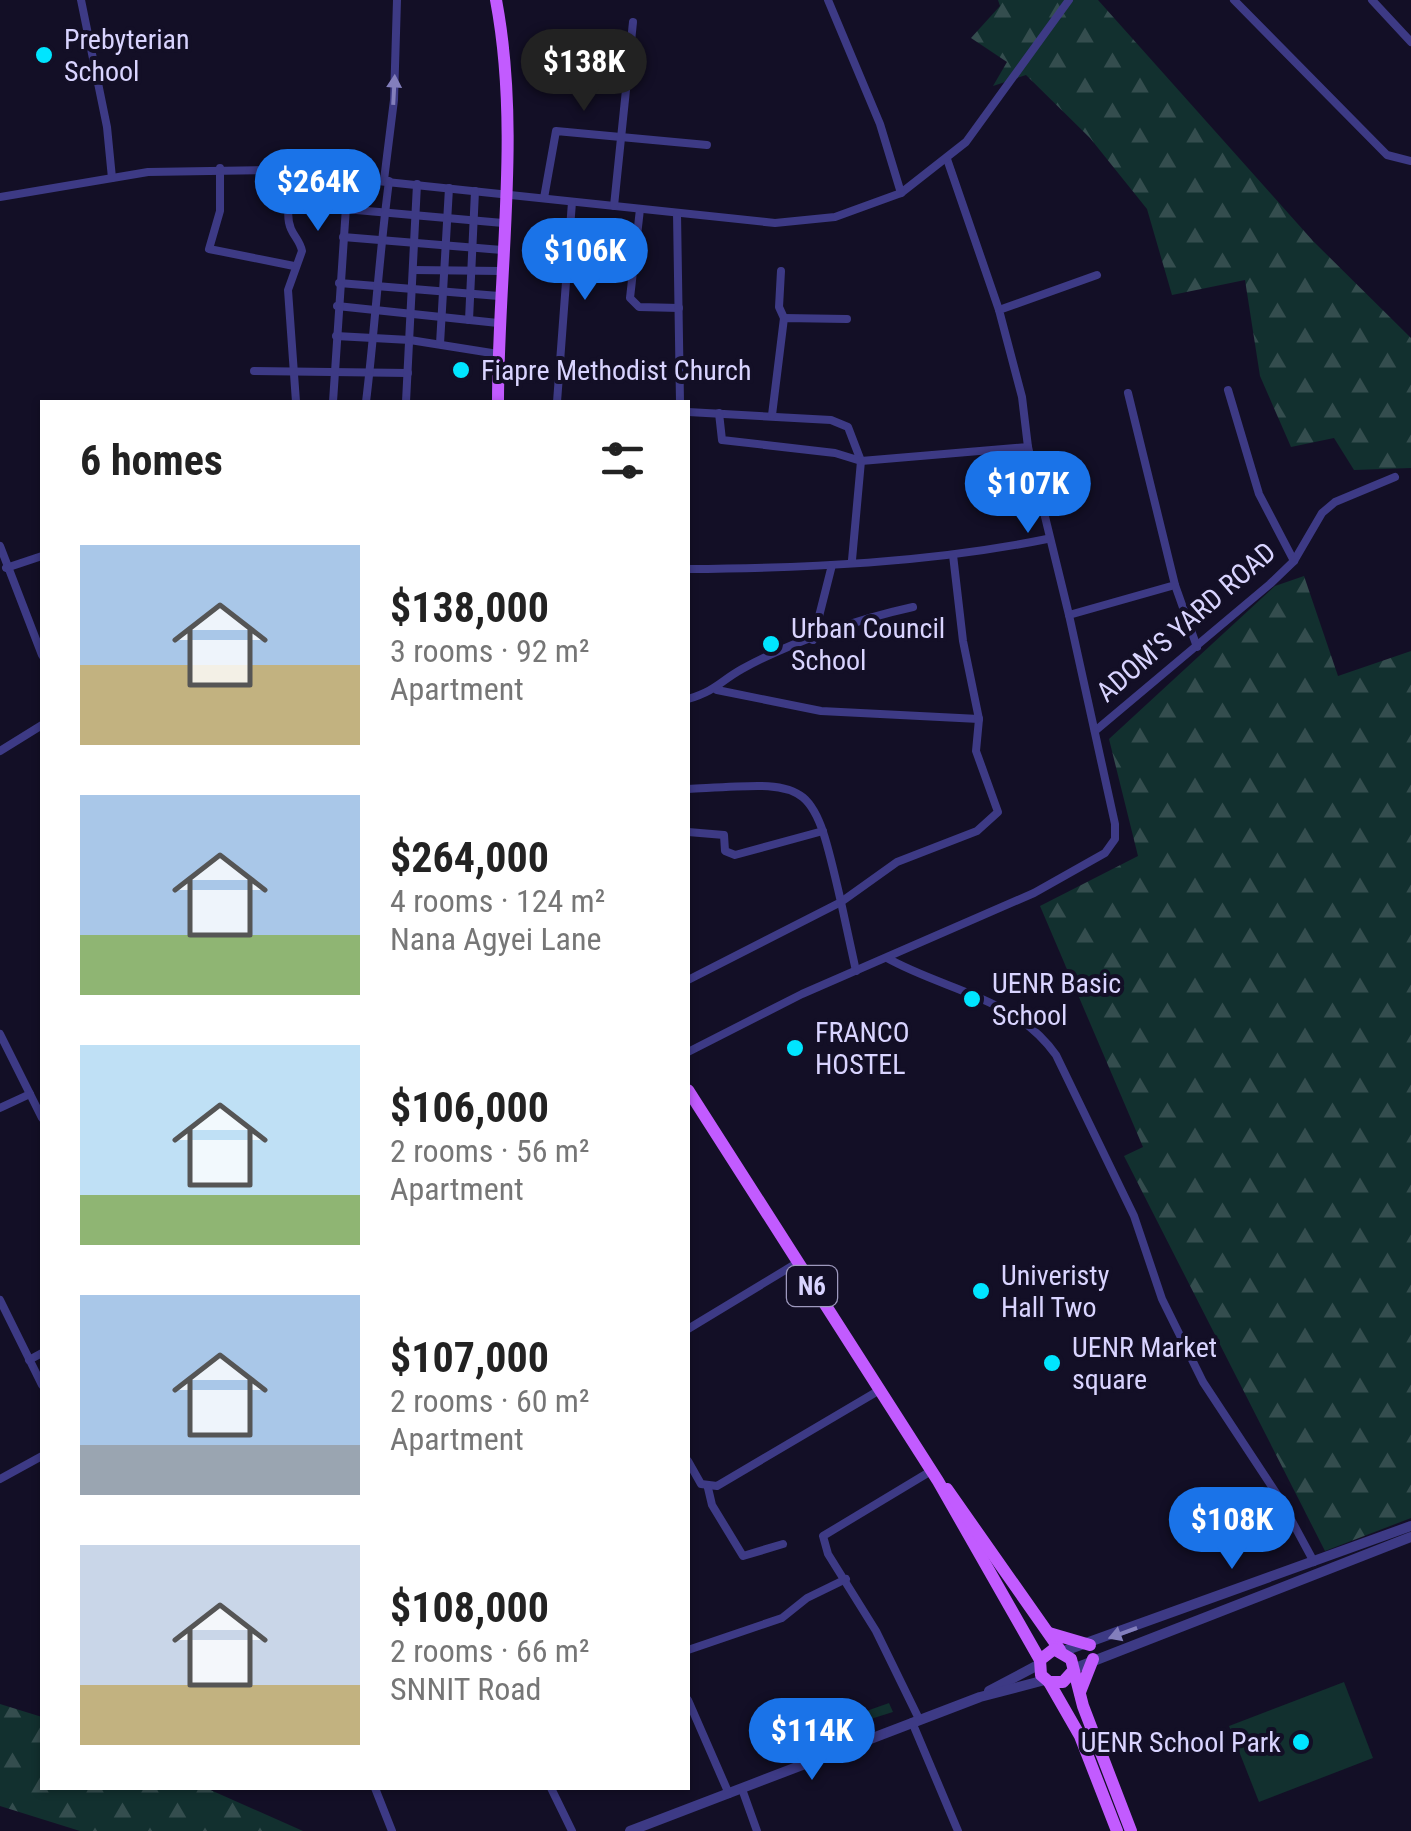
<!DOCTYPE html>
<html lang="en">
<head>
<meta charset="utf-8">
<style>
	body { margin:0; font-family:"Roboto Condensed",sans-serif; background:#f6f6f6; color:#222; height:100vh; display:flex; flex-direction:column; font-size:38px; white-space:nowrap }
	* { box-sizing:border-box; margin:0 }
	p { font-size:32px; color:#767676 }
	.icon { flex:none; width:55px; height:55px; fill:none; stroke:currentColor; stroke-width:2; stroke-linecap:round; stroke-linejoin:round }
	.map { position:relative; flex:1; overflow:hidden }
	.drawer { position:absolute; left:40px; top:400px; width:650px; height:1390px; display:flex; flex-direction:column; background:#fff; border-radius:0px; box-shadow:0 2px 8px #0004 }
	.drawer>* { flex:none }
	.price { position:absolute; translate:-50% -85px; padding:0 22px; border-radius:35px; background:#1a73e8; color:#fff; font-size:32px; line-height:65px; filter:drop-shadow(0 2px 5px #0008) }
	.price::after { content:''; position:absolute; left:50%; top:60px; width:30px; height:22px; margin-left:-15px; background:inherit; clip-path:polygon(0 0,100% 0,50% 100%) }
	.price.current { background:#222; color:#fff }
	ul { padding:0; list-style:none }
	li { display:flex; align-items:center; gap:30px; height:250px; padding:0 40px }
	li span { display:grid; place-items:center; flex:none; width:280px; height:200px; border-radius:0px; color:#555 }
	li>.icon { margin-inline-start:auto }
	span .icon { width:120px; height:120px; fill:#fffc; stroke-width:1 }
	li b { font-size:42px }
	h2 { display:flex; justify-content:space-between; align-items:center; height:120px; padding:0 40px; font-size:42px }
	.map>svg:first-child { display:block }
	.grass { fill:#12302f }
	.forest { fill:url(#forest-firs) }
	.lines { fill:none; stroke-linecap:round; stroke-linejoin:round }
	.minor { stroke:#3d3a85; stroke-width:8 }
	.tertiary { stroke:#3d3a85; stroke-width:10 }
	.primary { stroke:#c25bff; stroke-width:12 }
	.oneway { fill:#837fbc }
	.poi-dot { fill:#00e5ff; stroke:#130f26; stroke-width:4 }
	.labels { text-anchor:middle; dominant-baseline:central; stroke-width:8; stroke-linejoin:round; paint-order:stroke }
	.shield { fill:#130f26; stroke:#9e99be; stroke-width:2.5 }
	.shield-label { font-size:25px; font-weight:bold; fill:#d9d4ff }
	.poi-label { font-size:28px; fill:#d9d4ff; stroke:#130f26; text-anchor:start }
	.street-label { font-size:28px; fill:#d9d4ff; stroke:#130f26 }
</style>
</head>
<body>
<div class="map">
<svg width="1411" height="1831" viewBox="0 0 1411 1831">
	<defs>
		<pattern id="forest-firs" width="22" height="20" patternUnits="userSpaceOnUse" patternTransform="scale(2.5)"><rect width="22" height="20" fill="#12302f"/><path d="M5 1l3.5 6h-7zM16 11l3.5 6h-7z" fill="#344d4e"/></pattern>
	</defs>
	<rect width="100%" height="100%" fill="#130f26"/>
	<g class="grass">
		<path d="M1344,1682L1373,1758L1259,1802L1229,1726Z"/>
		<path d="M889,1703L893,1712L858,1723L855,1715Z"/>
	</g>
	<g class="forest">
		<path d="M998,0H1098L1313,241L1411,338V468L1354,470L1334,438L1291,447L1260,376L1245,280L1172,295L1147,209L1090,138L1026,75L993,86L1007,62L971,38L1000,6Z"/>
		<path d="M1304,576L1338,676L1411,651V1518L1325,1551L1124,1156L1143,1147L1040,906L1138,856L1109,739L1275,586Z"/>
		<path d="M0,1704L42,1717V1788H206L303,1831H80L0,1806Z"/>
	</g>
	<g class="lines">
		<g class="minor">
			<path d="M81,0L107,127L112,178"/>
			<path d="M1234,0L1387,155L1411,161"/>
			<path d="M1372,0L1411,42"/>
			<path d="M947,159L999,310"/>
			<path d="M220,168V211L209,249L294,266"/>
			<path d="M295,172C295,191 283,210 291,229C295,238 300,241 302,251L288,290L296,402"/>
			<path d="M384,180L394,100L397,0"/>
			<path d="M901,193L966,142L1069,0"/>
			<path d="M0,197L148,172L273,170L775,223L835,217L901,193L880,124L828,0"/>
			<path d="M544,198L556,131L707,145"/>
			<path d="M614,206L633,22"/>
			<path d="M345,209L503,223"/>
			<path d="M640,209L630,298L639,307L679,308"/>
			<path d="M677,213L680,402"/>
			<path d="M343,237L502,250"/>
			<path d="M413,270L501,271"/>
			<path d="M781,271L779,307L784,318"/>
			<path d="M339,283L499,296"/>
			<path d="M337,306L498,323"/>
			<path d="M469,320L475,191"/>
			<path d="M336,336L410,340L498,354"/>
			<path d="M440,344L449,188"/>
			<path d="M254,371L408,373"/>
			<path d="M1228,390L1259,494L1294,561"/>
			<path d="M333,402L348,177"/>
			<path d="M366,402C375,328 379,256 389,181"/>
			<path d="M406,402L417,184"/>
			<path d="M557,402L572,202"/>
			<path d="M688,412L831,420L848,427L861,461L852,560"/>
			<path d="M719,413L722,440L835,453L861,461L1028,447L1022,397L999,310L1097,275"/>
			<path d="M772,415L784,318L847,319"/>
			<path d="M1028,447L1069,615"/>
			<path d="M0,546L42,655"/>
			<path d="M6,568L42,556"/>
			<path d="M688,569C808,568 929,563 1047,539"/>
			<path d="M1175,585L1197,647"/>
			<path d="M813,640L832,565"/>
			<path d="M717,690L821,711L979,719"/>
			<path d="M688,699C717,690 719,682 742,669C791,642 858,619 913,607"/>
			<path d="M1095,731L1270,584L1294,561L1322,513L1335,502L1395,477"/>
			<path d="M0,751L42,725"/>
			<path d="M688,789C812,782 812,775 841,902L688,980"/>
			<path d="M688,832L724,835L725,851L735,855L823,831"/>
			<path d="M887,958C946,991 1015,997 1056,1055L1134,1216L1162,1299L1203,1382L1280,1499L1314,1562"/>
			<path d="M856,971L841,902L897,862L977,831L998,812L976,751L979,719L963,641L953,555"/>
			<path d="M0,1034L42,1118"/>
			<path d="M688,1052L802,994L1034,893L1105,853L1115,839V824L1069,615L1175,585L1128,393"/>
			<path d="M0,1108L30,1094"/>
			<path d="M0,1300L42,1385"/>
			<path d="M688,1329L797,1263"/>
			<path d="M29,1360L42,1353"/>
			<path d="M688,1461L701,1484L717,1486L878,1391"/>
			<path d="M0,1479L42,1456"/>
			<path d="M708,1488L712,1505L743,1556L783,1544"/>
			<path d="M688,1650L782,1618L807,1598L846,1579"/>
			<path d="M688,1700L729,1794"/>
			<path d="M919,1719L876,1631L828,1554L823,1536L931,1471"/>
			<path d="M912,1722L958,1831"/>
			<path d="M375,1788L392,1831"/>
			<path d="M551,1788L572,1831"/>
			<path d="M742,1789L757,1831"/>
		</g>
		<g class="tertiary">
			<path d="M1064,1651L1411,1526"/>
			<path d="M1073,1669L1411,1537"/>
			<path d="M989,1691L1038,1665"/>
			<path d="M630,1831L980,1697L1045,1680"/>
		</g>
		<g class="primary">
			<path d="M496,0C521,132 498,269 498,402"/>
			<path d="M688,1090L938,1481L1040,1660"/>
			<path d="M947,1489L1060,1650"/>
			<path d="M1049,1633L1090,1645"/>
			<path d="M1072,1672L1063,1682H1049L1041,1675L1040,1660L1054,1649L1071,1659L1083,1706L1131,1831"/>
			<path d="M1049,1682L1080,1736L1117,1831"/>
			<path d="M1080,1692L1093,1659"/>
		</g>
	</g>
	<defs><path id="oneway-solid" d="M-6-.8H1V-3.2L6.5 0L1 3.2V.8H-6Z" transform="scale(2.5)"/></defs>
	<g class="oneway">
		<use href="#oneway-solid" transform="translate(394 90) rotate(-87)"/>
		<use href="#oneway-solid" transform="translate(1123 1633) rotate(160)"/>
	</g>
	<g class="poi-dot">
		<circle cx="44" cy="55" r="10"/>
		<circle cx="461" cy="370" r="10"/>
		<circle cx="771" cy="644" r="10"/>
		<circle cx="972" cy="999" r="10"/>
		<circle cx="795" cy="1048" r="10"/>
		<circle cx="981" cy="1291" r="10"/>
		<circle cx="1052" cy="1363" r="10"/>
		<circle cx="1301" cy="1742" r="10"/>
	</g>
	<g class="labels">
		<rect class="shield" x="787" y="1266" width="50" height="40" rx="8"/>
		<g class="shield-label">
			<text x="812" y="1286">N6</text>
		</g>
		<g class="poi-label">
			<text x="64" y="39">Prebyterian<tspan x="64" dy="32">School</tspan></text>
			<text x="481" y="370">Fiapre Methodist Church</text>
			<text x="791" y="628">Urban Council<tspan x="791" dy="32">School</tspan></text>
			<text x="992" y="983">UENR Basic<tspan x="992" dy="32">School</tspan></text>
			<text x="815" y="1032">FRANCO<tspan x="815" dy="32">HOSTEL</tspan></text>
			<text x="1001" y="1275">Univeristy<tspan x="1001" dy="32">Hall Two</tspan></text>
			<text x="1072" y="1347">UENR Market<tspan x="1072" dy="32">square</tspan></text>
			<text x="1281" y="1742" text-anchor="end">UENR School Park</text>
		</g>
		<g class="street-label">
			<text transform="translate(1186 622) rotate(-41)">ADOM'S YARD ROAD</text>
		</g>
	</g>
</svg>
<b class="price current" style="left:584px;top:114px">$138K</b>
<b class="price" style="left:318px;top:234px">$264K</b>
<b class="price" style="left:585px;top:303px">$106K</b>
<b class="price" style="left:1028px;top:536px">$107K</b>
<b class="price" style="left:1232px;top:1572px">$108K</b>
<b class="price" style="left:812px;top:1783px">$114K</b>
<section class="drawer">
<h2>6 homes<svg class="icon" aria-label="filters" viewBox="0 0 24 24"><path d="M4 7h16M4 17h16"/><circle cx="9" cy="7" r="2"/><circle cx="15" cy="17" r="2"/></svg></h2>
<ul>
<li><span style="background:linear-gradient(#a9c7e8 60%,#c2b280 0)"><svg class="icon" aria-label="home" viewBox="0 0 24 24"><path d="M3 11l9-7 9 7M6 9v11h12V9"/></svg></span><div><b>$138,000</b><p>3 rooms · 92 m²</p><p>Apartment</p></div></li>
<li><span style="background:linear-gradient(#a9c7e8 70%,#8fb573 0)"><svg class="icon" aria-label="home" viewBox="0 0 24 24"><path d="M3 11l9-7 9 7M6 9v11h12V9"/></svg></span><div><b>$264,000</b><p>4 rooms · 124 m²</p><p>Nana Agyei Lane</p></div></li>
<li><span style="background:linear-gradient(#bfe0f5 75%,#8fb573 0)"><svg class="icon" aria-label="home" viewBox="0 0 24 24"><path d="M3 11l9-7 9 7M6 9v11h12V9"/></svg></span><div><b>$106,000</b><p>2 rooms · 56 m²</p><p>Apartment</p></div></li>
<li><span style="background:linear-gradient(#a9c7e8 75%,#9aa5b1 0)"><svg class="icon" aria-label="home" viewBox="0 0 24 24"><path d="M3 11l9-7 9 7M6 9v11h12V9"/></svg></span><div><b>$107,000</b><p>2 rooms · 60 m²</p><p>Apartment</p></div></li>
<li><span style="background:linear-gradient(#c9d6e8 70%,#c2b280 0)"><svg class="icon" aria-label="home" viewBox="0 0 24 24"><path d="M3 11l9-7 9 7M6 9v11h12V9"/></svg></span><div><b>$108,000</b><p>2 rooms · 66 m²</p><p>SNNIT Road</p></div></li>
</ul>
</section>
</div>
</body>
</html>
